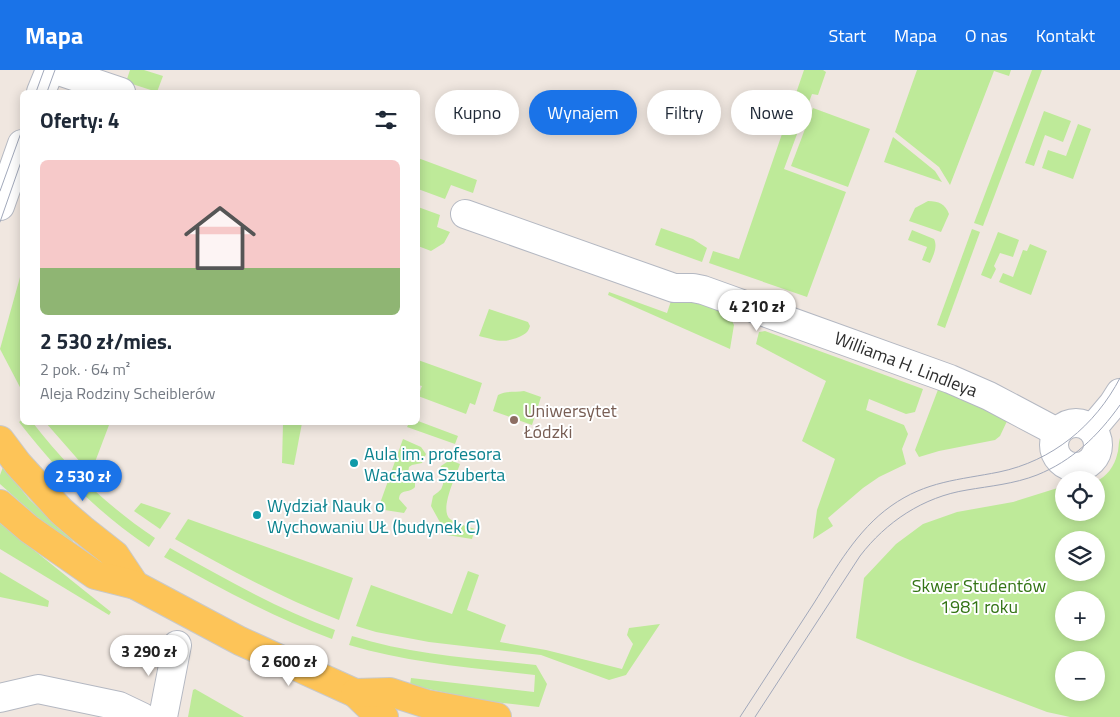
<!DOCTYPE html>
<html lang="pl">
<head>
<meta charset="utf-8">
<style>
	body { margin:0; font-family:"Titillium Web",sans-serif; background:#f2f2f3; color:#1f2937; height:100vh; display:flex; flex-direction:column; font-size:19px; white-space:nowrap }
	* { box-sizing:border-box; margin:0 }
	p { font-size:16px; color:#747a83 }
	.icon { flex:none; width:28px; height:28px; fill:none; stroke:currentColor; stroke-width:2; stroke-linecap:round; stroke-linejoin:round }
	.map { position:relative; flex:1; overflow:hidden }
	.details { position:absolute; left:20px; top:20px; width:400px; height:335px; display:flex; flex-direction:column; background:#fff; border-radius:8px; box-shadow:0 2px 12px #0003 }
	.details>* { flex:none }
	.banner { position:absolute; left:435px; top:20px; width:475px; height:45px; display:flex; gap:10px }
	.fabs { position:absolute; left:1055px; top:401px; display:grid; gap:10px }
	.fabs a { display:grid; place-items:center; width:50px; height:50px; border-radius:50%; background:#fff; box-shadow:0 2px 12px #0003; font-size:25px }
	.price { position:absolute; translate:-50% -42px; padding:0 11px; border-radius:18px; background:#fff; color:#222; font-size:16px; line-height:32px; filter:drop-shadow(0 1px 2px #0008) }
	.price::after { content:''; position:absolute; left:50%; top:30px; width:15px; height:11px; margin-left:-8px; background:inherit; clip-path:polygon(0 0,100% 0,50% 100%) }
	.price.selected { background:#1a73e8; color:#fff }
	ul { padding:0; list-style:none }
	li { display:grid; align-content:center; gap:10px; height:265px; padding:0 20px }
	li span { display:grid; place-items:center; height:155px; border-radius:8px; color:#555 }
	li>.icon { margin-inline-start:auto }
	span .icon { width:90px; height:90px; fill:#fffc; stroke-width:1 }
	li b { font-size:21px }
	h2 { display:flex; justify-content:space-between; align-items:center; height:60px; padding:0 20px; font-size:21px }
	.pill { padding:0 18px; border-radius:22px; background:#fff; box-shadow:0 2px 12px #0003; font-size:18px; line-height:45px }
	.pill.selected { background:#1a73e8; color:#fff }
	header { display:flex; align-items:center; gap:30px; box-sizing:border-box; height:70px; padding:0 25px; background:#1a73e8; color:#fff }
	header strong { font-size:24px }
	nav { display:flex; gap:28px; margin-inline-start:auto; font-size:18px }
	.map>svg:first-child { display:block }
	.green { fill:#beea99; fill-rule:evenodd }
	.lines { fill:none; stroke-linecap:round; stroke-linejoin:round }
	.minor-casing { stroke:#b4b8c2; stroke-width:30 }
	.major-casing { stroke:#c9c9c9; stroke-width:30 }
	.minor { stroke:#fff; stroke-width:28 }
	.major { stroke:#fdc458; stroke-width:28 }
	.tram { stroke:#a1a8ba; stroke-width:1 }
	.education-dot { fill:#8d6e63; stroke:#fff; stroke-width:2 }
	.culture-dot { fill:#0f9aa8; stroke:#fff; stroke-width:2 }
	.labels { text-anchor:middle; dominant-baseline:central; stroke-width:4; stroke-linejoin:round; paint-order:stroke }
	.street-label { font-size:18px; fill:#2e2e2e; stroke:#fff }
	.education-label { font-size:18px; fill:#785e54; stroke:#fff; text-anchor:start }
	.culture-label { font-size:18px; fill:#0d838f; stroke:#fff; text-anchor:start }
	.park-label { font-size:18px; fill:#337415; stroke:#fff }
</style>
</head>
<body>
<header>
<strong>Mapa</strong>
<nav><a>Start</a><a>Mapa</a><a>O nas</a><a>Kontakt</a></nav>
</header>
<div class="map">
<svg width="1120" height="647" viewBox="0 0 1120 647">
	<rect width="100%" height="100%" fill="#f0e7e0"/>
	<g class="green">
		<path d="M130,0H144L163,6L157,22L126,12Z"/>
		<path d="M804,0H823L826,2L818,25L812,24L784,99L846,122L807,227L709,193L713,181L739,189Z"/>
		<path d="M917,0H1011L1009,6L994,1L950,115L939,97L895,62Z"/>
		<path d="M1032,0H1042L983,156L974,153Z"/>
		<path d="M813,38L870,59L848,117L791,96Z"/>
		<path d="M1044,41L1071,51L1063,72L1045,65L1034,96L1025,93Z"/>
		<path d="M1078,54L1091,59L1073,109L1042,98L1048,80L1066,86Z"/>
		<path d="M893,67L935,101L942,112L884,92Z"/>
		<path d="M418,88L477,110L473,123L451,115L445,129L418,119Z"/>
		<path d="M928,131C939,131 945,134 949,144L941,162L909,151L915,138Z"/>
		<path d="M418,137L440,145L437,157L450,162L444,173L431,181L418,176Z"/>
		<path d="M661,158L693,169L707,178L702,192L655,175Z"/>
		<path d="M972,159L980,162L945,258L937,255Z"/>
		<path d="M912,160L934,169C938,177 933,186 930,193L922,190L927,177L908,170Z"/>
		<path d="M998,162L1019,170L1013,187L1000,183L994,196L996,199L991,209L981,205Z"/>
		<path d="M1030,174L1047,181L1031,225L999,212L1003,203L1013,207L1023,180L1027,181Z"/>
		<path d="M22,200V321L0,279Z"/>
		<path d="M609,222L667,243L671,231L700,232L722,241L730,247L734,255L730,279L608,225Z"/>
		<path d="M489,239L528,252L530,256C528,263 525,264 519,267C502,274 496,270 479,266Z"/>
		<path d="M765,261L923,319L915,342L906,344L869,329L866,340L904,355L908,364L902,379L906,394L879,407L863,418L828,448L833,456L813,469L817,440L835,389L802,371L826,311L756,274L759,262Z"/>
		<path d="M418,290L482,313L475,335L470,333L466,344L418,326L422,316L418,315Z"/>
		<path d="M939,317L1008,349L1000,366L995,370L939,381L919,387L915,380Z"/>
		<path d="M524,321L541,327L532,355L493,341L498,325C506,320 515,323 524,321Z"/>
		<path d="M22,350V352L33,353C68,398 107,436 155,468L149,477C98,443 57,401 19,352Z"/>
		<path d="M418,351L458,366L455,374L407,357L409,353L418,352Z"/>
		<path d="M105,352V354L109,355L92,400L89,402L46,353Z"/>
		<path d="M283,353H302L294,395L282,393Z"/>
		<path d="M1120,368V647H1070L1047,642L910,590L856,568L864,508L896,474L923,454L957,442L1013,432L1064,416V442H1096V411C1106,408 1115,395 1117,385C1119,380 1118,374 1120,368ZM1064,470H1096V502H1064ZM1064,530H1096V562H1064ZM1064,590H1096V622H1064Z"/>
		<path d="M403,369L421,377L426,384L422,393L412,395L409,397L408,403L415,410V417C409,424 400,418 399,429L407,438L404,443L378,439Z"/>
		<path d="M452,391L460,394C456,406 439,440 450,449C456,454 467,456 475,459L472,469L447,465L431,436L433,426C436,423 441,421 442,417C446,410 438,404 441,396L447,392Z"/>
		<path d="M3,397L29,429L73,471V473L43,452L0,414V405Z"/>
		<path d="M141,433L171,443L160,459L134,441Z"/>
		<path d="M188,449L353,508L339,550C282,528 228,499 175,469Z"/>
		<path d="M0,453L111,542L109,545L0,479Z"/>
		<path d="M170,478C223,508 278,539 335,560L332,569C273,547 218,517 164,487Z"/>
		<path d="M468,501L479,505L467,540L506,555L500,572L546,580L622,599L633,574L627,565L629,558L660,554L626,605L609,610L541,585L429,572L376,562L356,556L371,515L452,544Z"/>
		<path d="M0,502L49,531L48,537L0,527Z"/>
		<path d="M352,566C411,585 474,588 536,595L547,614L539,637L484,631L410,615L411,608L534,622L535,605C473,598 410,593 349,575Z"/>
		<path d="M195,619L244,647H188L193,620Z"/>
	</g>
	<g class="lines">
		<defs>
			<g id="minor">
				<path d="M56,0L121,22"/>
				<path d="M41,22L50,0"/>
				<path d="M0,136L22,74"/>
				<path d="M465,144L674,218H693L703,220L950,309L989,326L1057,362"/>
				<circle cx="1076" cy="375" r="22"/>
				<path d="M1092,359L1113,334L1120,323"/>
				<path d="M0,628L38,619L119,636L142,647"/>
				<path d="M163,647L177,575"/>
			</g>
			<g id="major">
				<path d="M0,370L18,394L61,441L82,459L115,485L135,515"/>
				<path d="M0,434L29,459L95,505L135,515L240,571L355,623L378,645L384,647"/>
				<path d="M355,623L390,622L427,634L497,647"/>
			</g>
		</defs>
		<use href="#minor" class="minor-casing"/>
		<use href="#major" class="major-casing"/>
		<use href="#minor" class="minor"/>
		<use href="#major" class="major"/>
		<g class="tram">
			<path d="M36,22L44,0"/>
			<path d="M47,22L55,0"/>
			<path d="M0,121L22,60"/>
			<path d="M0,152L22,89"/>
			<path d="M740,647C765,609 789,571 814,533C836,498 857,460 891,436C926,411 959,410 999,402C1052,391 1095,356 1120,308"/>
			<path d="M755,647L860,486C886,452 923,427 967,420C990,416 1014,414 1037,405C1072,391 1098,366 1120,335"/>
		</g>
	</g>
	<circle class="education-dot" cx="514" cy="350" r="5"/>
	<g class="culture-dot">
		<circle cx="354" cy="393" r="5"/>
		<circle cx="257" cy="445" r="5"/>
	</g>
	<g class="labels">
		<g class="street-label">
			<text transform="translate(906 294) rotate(21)">Williama H. Lindleya</text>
		</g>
		<g class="education-label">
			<text x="524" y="340">Uniwersytet<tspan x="524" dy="21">Łódzki</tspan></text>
		</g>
		<g class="culture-label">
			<text x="364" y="383">Aula im. profesora<tspan x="364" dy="21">Wacława Szuberta</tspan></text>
			<text x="267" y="435">Wydział Nauk o<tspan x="267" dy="21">Wychowaniu UŁ (budynek C)</tspan></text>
		</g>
		<g class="park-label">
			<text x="979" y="515">Skwer Studentów<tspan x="979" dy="21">1981 roku</tspan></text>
		</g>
	</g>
</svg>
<div class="fabs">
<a><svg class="icon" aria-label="locate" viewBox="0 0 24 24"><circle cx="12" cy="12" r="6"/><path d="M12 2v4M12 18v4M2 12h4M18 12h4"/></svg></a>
<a><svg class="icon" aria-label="layers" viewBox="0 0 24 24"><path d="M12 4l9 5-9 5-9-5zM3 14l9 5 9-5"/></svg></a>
<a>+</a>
<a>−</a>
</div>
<b class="price" style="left:757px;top:262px">4 210 zł</b>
<b class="price selected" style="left:83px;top:432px">2 530 zł</b>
<b class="price" style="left:149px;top:607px">3 290 zł</b>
<b class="price" style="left:289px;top:617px">2 600 zł</b>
<div class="banner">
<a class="pill">Kupno</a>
<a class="pill selected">Wynajem</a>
<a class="pill">Filtry</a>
<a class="pill">Nowe</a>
</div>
<section class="details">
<h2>Oferty: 4<svg class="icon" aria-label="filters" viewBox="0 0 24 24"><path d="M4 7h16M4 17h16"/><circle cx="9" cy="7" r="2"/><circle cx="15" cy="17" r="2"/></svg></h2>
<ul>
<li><span style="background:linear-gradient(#f6c9c9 70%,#8fb573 0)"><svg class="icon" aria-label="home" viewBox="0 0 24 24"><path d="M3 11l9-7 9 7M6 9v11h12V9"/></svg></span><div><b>2 530 zł/mies.</b><p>2 pok. · 64 m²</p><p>Aleja Rodziny Scheiblerów</p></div></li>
</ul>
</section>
</div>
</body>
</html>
